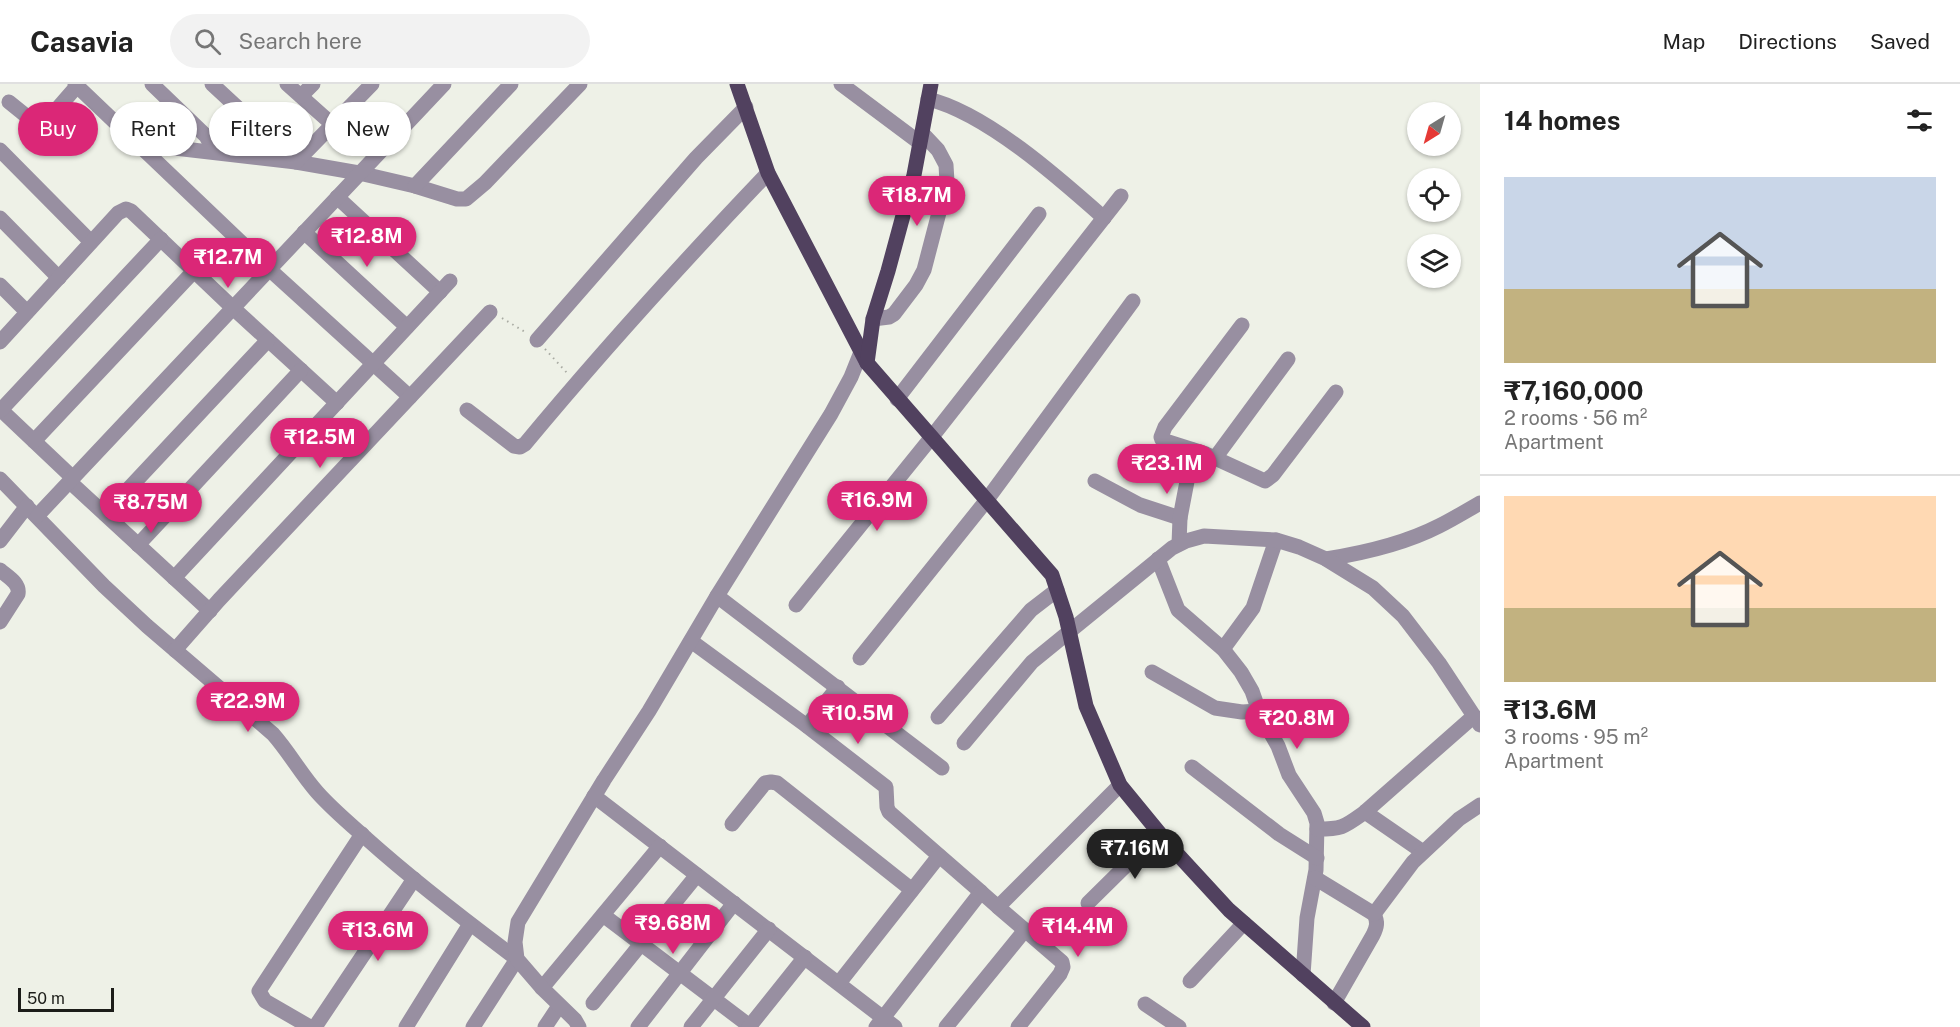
<!DOCTYPE html>
<html lang="en">
<head>
<meta charset="utf-8">
<style>
	body { margin:0; font-family:"Public Sans",sans-serif; background:#f2f2f2; color:#222; height:100vh; display:flex; flex-direction:column; font-size:22px; white-space:nowrap }
	* { box-sizing:border-box; margin:0 }
	p { font-size:20px; color:#767676 }
	.icon { flex:none; width:33px; height:33px; fill:none; stroke:currentColor; stroke-width:2; stroke-linecap:round; stroke-linejoin:round }
	.map { position:relative; flex:1; overflow:hidden }
	.panel { display:flex; flex-direction:column; background:#fff; width:480px }
	.panel>* { flex:none }
	.guide { position:absolute; left:18px; top:18px; width:570px; height:54px; display:flex; gap:12px }
	.needle { width:39px; rotate:217deg }
	.tools { position:absolute; left:1407px; top:18px; display:grid; gap:12px }
	.tools a { display:grid; place-items:center; width:54px; height:54px; border-radius:50%; background:#fff; box-shadow:0 2px 4px #0004; font-size:30px }
	.scale { position:absolute; left:18px; bottom:15px; width:96px; box-sizing:border-box; padding-left:6px; border:3px solid #1c1d19; border-top:0; font-size:16px; line-height:21px; white-space:nowrap; color:#1c1d19; -webkit-text-stroke:4px #eef1e7; paint-order:stroke }
	.price { position:absolute; translate:-50% -51px; padding:0 14px; border-radius:21px; background:#db2777; color:#fff; font-size:20px; line-height:39px; filter:drop-shadow(0 2px 3px #0008) }
	.price::after { content:''; position:absolute; left:50%; top:36px; width:18px; height:14px; margin-left:-9px; background:inherit; clip-path:polygon(0 0,100% 0,50% 100%) }
	.price.current { background:#222; color:#fff }
	ul { padding:0; list-style:none }
	li { display:grid; align-content:center; gap:12px; height:318px; padding:0 24px }
	li+li { border-top:2px solid #e0e0e0 }
	li span { display:grid; place-items:center; height:186px; border-radius:0px; color:#555 }
	li>.icon { margin-inline-start:auto }
	span .icon { width:108px; height:108px; fill:#fffc; stroke-width:1 }
	li b { font-size:26px }
	h2 { display:flex; justify-content:space-between; align-items:center; height:72px; padding:0 24px; font-size:26px }
	.chip { padding:0 21px; border-radius:27px; background:#fff; box-shadow:0 2px 4px #0004; font-size:21px; line-height:54px }
	.chip.current { background:#db2777; color:#fff }
	header { display:flex; align-items:center; gap:36px; box-sizing:border-box; height:84px; padding:0 30px; background:#fff; border-bottom:2px solid #e0e0e0 }
	header strong { font-size:28px }
	nav { display:flex; gap:33px; margin-inline-start:auto; font-size:21px }
	.search { width:420px; height:54px; background:#f2f2f2; display:flex; align-items:center; gap:15px; box-sizing:border-box; padding:0 21px; border-radius:33px; color:#767676; font-size:22px }
	main { display:flex; flex:1; min-height:0 }
	.map>svg:first-child { display:block }
	.lines { fill:none; stroke-linecap:round; stroke-linejoin:round }
	.path { stroke:#a8aaa2; stroke-width:2; stroke-dasharray:1.5 4.5; stroke-linecap:butt }
	.minor { stroke:#988fa1; stroke-width:15 }
	.major { stroke:#51415f; stroke-width:15 }
</style>
</head>
<body>
<header>
<strong>Casavia</strong>
<div class="search"><svg class="icon" aria-label="search" viewBox="0 0 24 24"><circle cx="10" cy="10" r="6"/><path d="M15 15l6 6"/></svg>Search here</div>
<nav><a>Map</a><a>Directions</a><a>Saved</a></nav>
</header>
<main>
<div class="map">
<svg width="1480" height="943" viewBox="0 0 1480 943">
	<rect width="100%" height="100%" fill="#eef1e7"/>
	<g class="lines">
		<g class="path">
			<path d="M502,234L525,248"/>
			<path d="M545,265L568,290"/>
		</g>
		<g class="minor">
			<path d="M75,0L269,185L410,313"/>
			<path d="M152,0L206,52L215,68"/>
			<path d="M212,0L296,78L359,89L415,102L457,115H466L485,99L580,0"/>
			<path d="M287,0L333,41"/>
			<path d="M841,0L920,59"/>
			<path d="M301,12L313,0"/>
			<path d="M928,15C986,29 1059,94 1104,134"/>
			<path d="M9,18L35,39L44,40L77,2"/>
			<path d="M140,60L296,78L372,0"/>
			<path d="M0,66L91,158"/>
			<path d="M415,102L511,0"/>
			<path d="M337,113L440,208"/>
			<path d="M0,134L59,194"/>
			<path d="M304,148L407,243"/>
			<path d="M0,201L27,228"/>
			<path d="M873,235L889,233L894,230L916,201L924,186L947,98L946,81L938,66L922,49"/>
			<path d="M1242,241L1165,343L1161,353L1162,356L1206,370L1265,397L1273,391L1336,308"/>
			<path d="M537,256L696,74L746,23"/>
			<path d="M0,258L118,129L126,125L131,127L233,224L337,319"/>
			<path d="M897,315L1039,130"/>
			<path d="M0,325L73,394"/>
			<path d="M1,326L161,155"/>
			<path d="M467,326L514,362L520,363L525,360C603,266 684,177 768,89"/>
			<path d="M34,357L194,187"/>
			<path d="M1215,374L1288,275"/>
			<path d="M0,395L104,502L147,542L273,650C289,668 301,690 317,708C332,725 350,740 367,755C415,798 466,837 517,875L473,943"/>
			<path d="M1095,397L1140,421L1180,434"/>
			<path d="M70,398L210,527"/>
			<path d="M105,430L268,256"/>
			<path d="M37,432L444,0"/>
			<path d="M0,457L27,422"/>
			<path d="M1179,460L1180,434L1193,366"/>
			<path d="M138,461L301,286"/>
			<path d="M1158,475L1178,526L1223,565L1241,588L1252,607L1260,630L1278,662L1289,691L1314,729L1317,739L1316,786L1307,834L1303,891"/>
			<path d="M1326,475C1364,469 1404,460 1439,442C1453,435 1466,427 1480,419"/>
			<path d="M0,486C8,493 20,499 18,510L0,538"/>
			<path d="M174,494L450,197"/>
			<path d="M717,512L942,684"/>
			<path d="M796,521L931,354L1121,112"/>
			<path d="M691,557L807,642L886,703L887,723L889,728L981,808"/>
			<path d="M1223,565L1253,524L1276,456"/>
			<path d="M175,566L219,516L490,228"/>
			<path d="M860,574L986,417L1133,217"/>
			<path d="M1152,588L1215,624L1242,628L1259,627"/>
			<path d="M938,633L1031,526L1057,506"/>
			<path d="M807,642L838,603"/>
			<path d="M964,659L1032,578L1172,464L1186,457L1204,452L1276,456L1299,463L1326,475L1373,504L1403,532L1439,579L1480,641"/>
			<path d="M1192,683L1279,750L1317,774"/>
			<path d="M594,712L895,943"/>
			<path d="M1365,728L1423,768"/>
			<path d="M732,740L765,699L771,698L777,699L912,806"/>
			<path d="M1317,745C1343,745 1344,743 1365,728L1474,632"/>
			<path d="M1315,794L1374,830C1378,838 1377,843 1373,851L1334,919"/>
			<path d="M1088,819L1159,749"/>
			<path d="M998,823L1062,878L1063,883L1060,890L1018,943"/>
			<path d="M1374,830L1413,778L1459,735L1480,721"/>
			<path d="M603,831L751,943"/>
			<path d="M1190,897L1244,839"/>
			<path d="M839,899L939,772"/>
			<path d="M542,904L660,762"/>
			<path d="M593,919L697,791"/>
			<path d="M1145,920L1179,943"/>
			<path d="M310,943L265,917L259,907L362,750"/>
			<path d="M315,943L414,795"/>
			<path d="M406,943L470,840"/>
			<path d="M545,943L559,922"/>
			<path d="M579,943L575,936L542,904L517,875L515,858L518,838L604,696L649,627L717,512L831,330L851,293L861,268"/>
			<path d="M638,943L734,819"/>
			<path d="M691,943L769,845"/>
			<path d="M749,943L805,873"/>
			<path d="M876,943L981,808L998,823L1120,701"/>
			<path d="M946,943L1025,846"/>
		</g>
		<g class="major">
			<path d="M737,0L768,89L867,279L1052,491L1066,533L1086,622L1120,701L1170,762L1229,826L1363,943"/>
			<path d="M867,279L873,235L888,187L914,91L931,0"/>
		</g>
	</g>
</svg>
<div class="tools">
<a><svg class="needle" viewBox="-14 -14 28 28"><path d="M0-13l5 13h-10z" fill="#e53935"/><path d="M0 13l5-13h-10z" fill="#767676"/></svg></a>
<a><svg class="icon" aria-label="locate" viewBox="0 0 24 24"><circle cx="12" cy="12" r="6"/><path d="M12 2v4M12 18v4M2 12h4M18 12h4"/></svg></a>
<a><svg class="icon" aria-label="layers" viewBox="0 0 24 24"><path d="M12 4l9 5-9 5-9-5zM3 14l9 5 9-5"/></svg></a>
</div>
<div class="scale">50 m</div>
<b class="price" style="left:917px;top:143px">₹18.7M</b>
<b class="price" style="left:367px;top:184px">₹12.8M</b>
<b class="price" style="left:228px;top:205px">₹12.7M</b>
<b class="price" style="left:320px;top:385px">₹12.5M</b>
<b class="price" style="left:1167px;top:411px">₹23.1M</b>
<b class="price" style="left:877px;top:448px">₹16.9M</b>
<b class="price" style="left:151px;top:450px">₹8.75M</b>
<b class="price" style="left:248px;top:649px">₹22.9M</b>
<b class="price" style="left:858px;top:661px">₹10.5M</b>
<b class="price" style="left:1297px;top:666px">₹20.8M</b>
<b class="price current" style="left:1135px;top:796px">₹7.16M</b>
<b class="price" style="left:673px;top:871px">₹9.68M</b>
<b class="price" style="left:1078px;top:874px">₹14.4M</b>
<b class="price" style="left:378px;top:878px">₹13.6M</b>
<div class="guide">
<a class="chip current">Buy</a>
<a class="chip">Rent</a>
<a class="chip">Filters</a>
<a class="chip">New</a>
</div>
</div>
<section class="panel">
<h2>14 homes<svg class="icon" aria-label="filters" viewBox="0 0 24 24"><path d="M4 7h16M4 17h16"/><circle cx="9" cy="7" r="2"/><circle cx="15" cy="17" r="2"/></svg></h2>
<ul>
<li><span style="background:linear-gradient(#c9d6e8 60%,#c2b280 0)"><svg class="icon" aria-label="home" viewBox="0 0 24 24"><path d="M3 11l9-7 9 7M6 9v11h12V9"/></svg></span><div><b>₹7,160,000</b><p>2 rooms · 56 m²</p><p>Apartment</p></div></li>
<li><span style="background:linear-gradient(#ffd9b3 60%,#c2b280 0)"><svg class="icon" aria-label="home" viewBox="0 0 24 24"><path d="M3 11l9-7 9 7M6 9v11h12V9"/></svg></span><div><b>₹13.6M</b><p>3 rooms · 95 m²</p><p>Apartment</p></div></li>
</ul>
</section>
</main>
</body>
</html>
